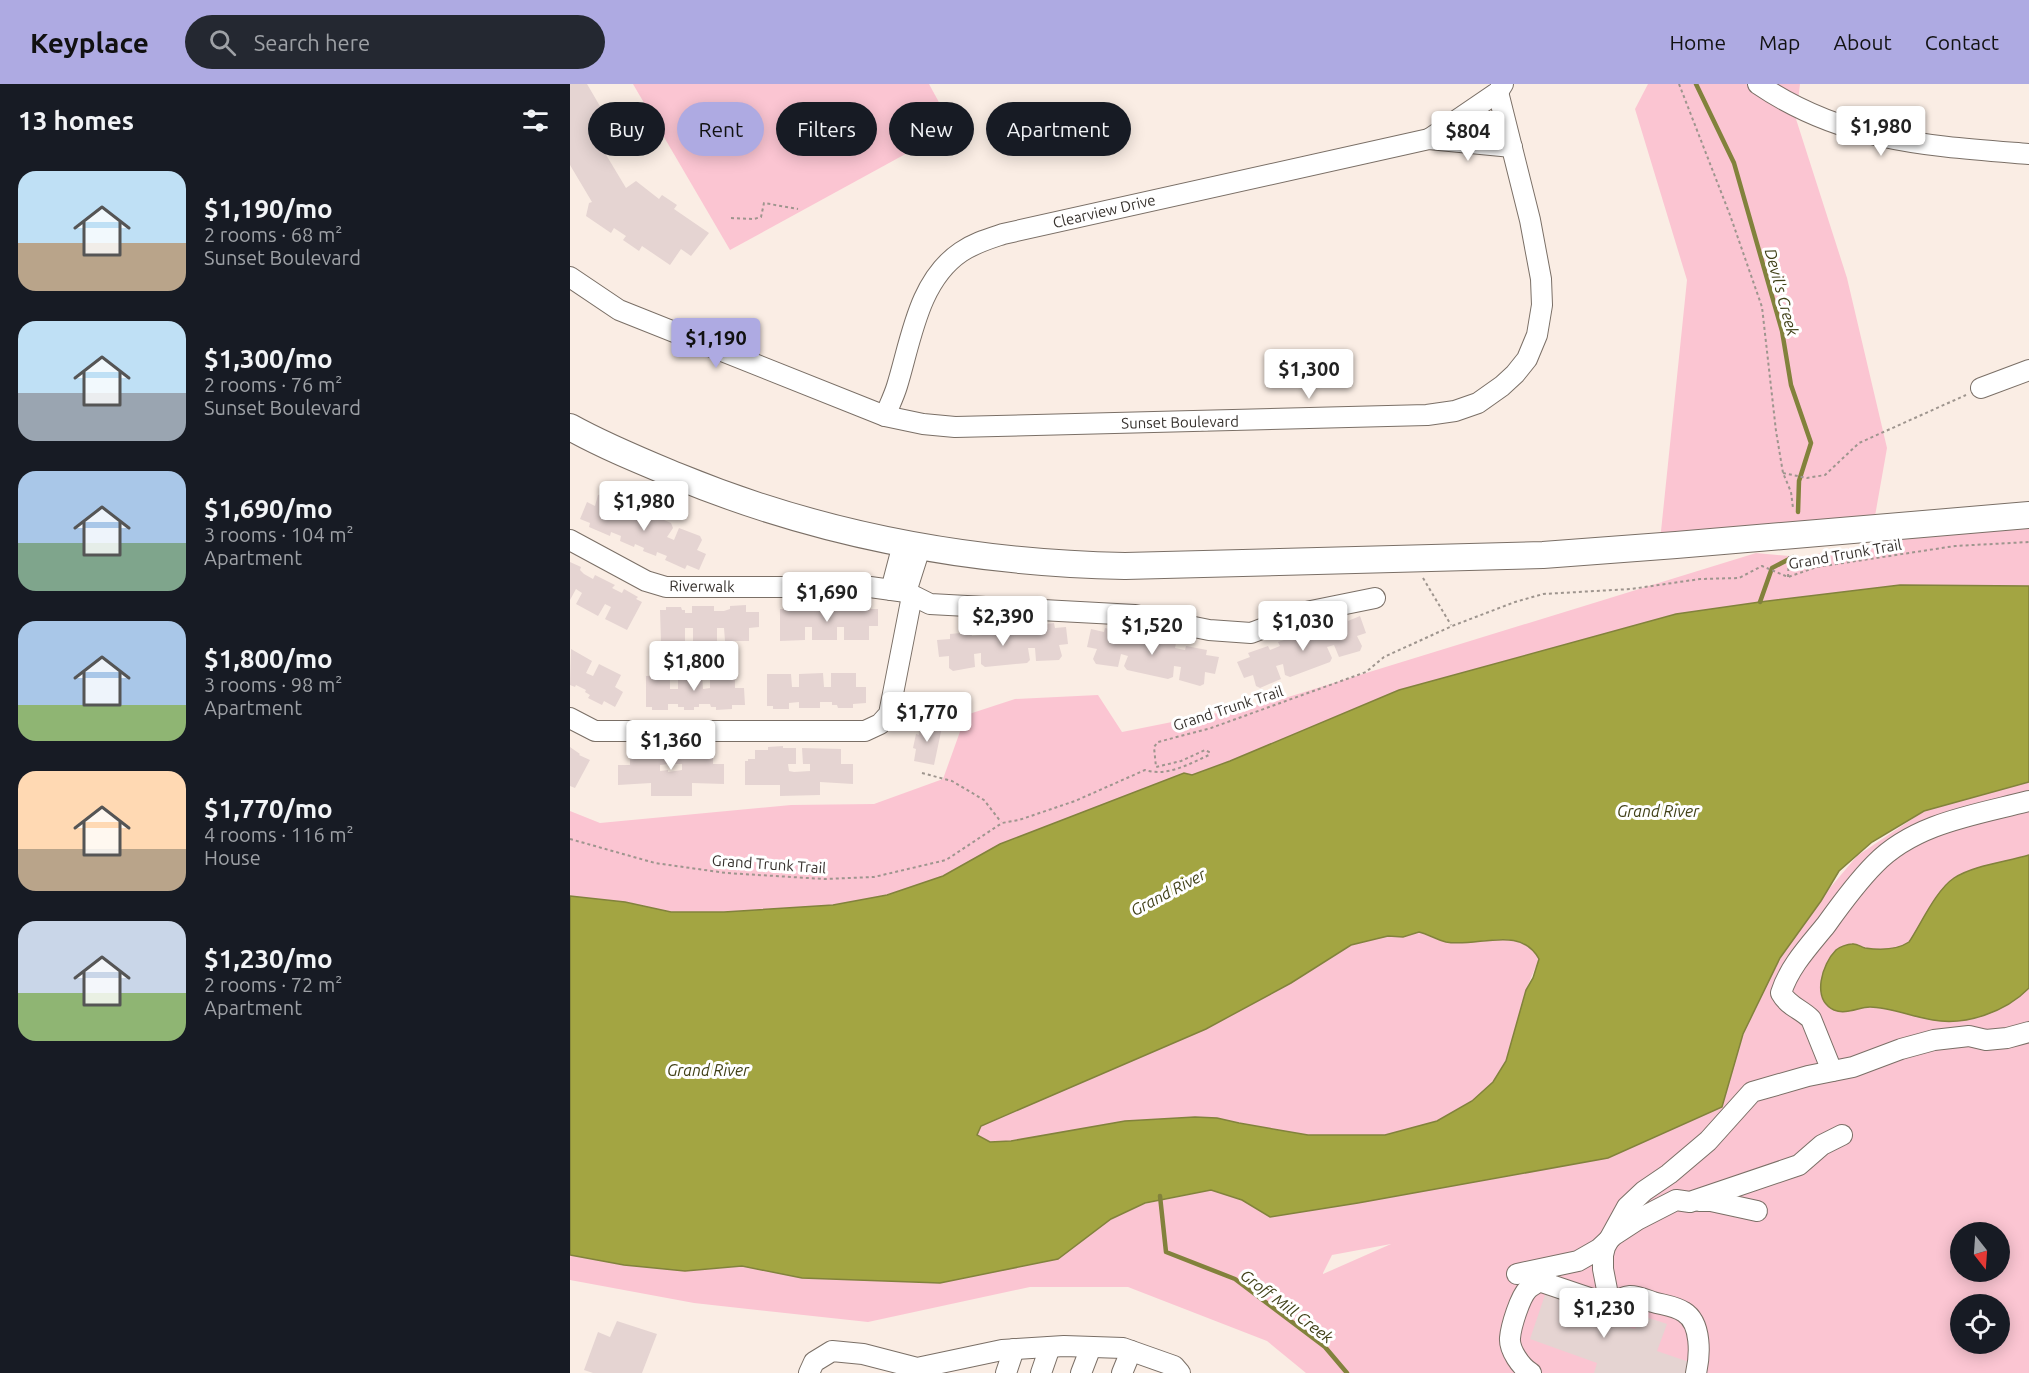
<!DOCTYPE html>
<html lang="en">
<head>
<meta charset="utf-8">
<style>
	body { margin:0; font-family:Ubuntu,sans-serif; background:#242831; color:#f1f3f6; height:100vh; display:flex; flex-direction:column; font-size:22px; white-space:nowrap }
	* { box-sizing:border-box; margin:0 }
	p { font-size:20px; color:#9ea1a6 }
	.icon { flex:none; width:33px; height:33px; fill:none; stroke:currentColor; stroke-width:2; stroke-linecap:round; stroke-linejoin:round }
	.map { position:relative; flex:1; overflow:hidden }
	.sheet { display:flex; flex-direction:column; background:#171b24; width:570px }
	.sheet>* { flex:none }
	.guide { position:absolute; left:18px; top:18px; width:570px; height:54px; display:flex; gap:12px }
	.needle { width:39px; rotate:163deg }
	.controls { position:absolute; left:1380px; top:1138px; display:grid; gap:12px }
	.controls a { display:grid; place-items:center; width:60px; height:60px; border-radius:50%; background:#171b24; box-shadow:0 3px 15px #0003; font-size:30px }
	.price { position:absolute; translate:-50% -51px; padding:0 14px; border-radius:6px; background:#fff; color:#222; font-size:20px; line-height:39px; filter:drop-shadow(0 2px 3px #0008) }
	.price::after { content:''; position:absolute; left:50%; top:36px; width:18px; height:14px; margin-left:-9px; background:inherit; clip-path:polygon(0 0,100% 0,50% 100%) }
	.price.current { background:#aeaae2; color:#111 }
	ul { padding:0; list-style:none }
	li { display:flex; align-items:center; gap:18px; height:150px; padding:0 18px }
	li span { display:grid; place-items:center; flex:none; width:168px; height:120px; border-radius:18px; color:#555 }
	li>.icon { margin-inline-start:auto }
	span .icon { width:72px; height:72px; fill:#fffc; stroke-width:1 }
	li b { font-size:26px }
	h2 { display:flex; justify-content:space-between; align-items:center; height:72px; padding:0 18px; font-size:26px }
	.chip { padding:0 21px; border-radius:27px; background:#171b24; box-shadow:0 3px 15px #0003; font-size:21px; line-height:54px }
	.chip.current { background:#aeaae2; color:#111 }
	header { display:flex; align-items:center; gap:36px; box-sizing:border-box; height:84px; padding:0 30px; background:#aeaae2; color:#111 }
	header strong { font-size:28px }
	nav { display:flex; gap:33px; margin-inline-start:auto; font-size:21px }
	.search { width:420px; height:54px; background:#242831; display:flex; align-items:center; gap:15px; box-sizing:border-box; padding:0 21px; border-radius:33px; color:#9ea1a6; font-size:22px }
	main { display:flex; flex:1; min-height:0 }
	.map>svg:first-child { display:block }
	.green { fill:#fbc5d2; fill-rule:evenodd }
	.water { fill:#a3a542; stroke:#82823c; stroke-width:1.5; fill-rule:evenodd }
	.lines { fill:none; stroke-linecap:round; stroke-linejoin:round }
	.stream { stroke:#82823c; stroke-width:4.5 }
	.building { fill:#e5d4d2 }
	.minor-casing { stroke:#7a6f66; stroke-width:22 }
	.major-casing { stroke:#7a6f66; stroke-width:28 }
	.path { stroke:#9e958e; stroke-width:2; stroke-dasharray:3 3; stroke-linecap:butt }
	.minor { stroke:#fff; stroke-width:20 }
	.major { stroke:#fff; stroke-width:26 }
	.labels { text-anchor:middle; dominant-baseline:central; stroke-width:6; stroke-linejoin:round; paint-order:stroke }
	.street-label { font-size:15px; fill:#36312d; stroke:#fff }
	.water-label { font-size:16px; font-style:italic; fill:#414118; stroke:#fff }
</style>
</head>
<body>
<header>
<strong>Keyplace</strong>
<div class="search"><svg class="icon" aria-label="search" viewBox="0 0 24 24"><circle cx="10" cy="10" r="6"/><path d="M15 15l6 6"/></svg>Search here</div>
<nav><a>Home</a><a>Map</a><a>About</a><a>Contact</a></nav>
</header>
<main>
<section class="sheet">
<h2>13 homes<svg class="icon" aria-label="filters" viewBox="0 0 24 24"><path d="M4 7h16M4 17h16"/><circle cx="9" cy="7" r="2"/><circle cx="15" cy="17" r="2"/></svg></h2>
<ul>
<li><span style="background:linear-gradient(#bfe0f5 60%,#b9a48a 0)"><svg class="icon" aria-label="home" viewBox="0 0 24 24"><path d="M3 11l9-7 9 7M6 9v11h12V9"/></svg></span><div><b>$1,190/mo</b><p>2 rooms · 68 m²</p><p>Sunset Boulevard</p></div></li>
<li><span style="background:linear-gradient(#bfe0f5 60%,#9aa5b1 0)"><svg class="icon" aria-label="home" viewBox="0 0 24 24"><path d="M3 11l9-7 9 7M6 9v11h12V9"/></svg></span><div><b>$1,300/mo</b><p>2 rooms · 76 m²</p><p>Sunset Boulevard</p></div></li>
<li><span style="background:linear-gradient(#a9c7e8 60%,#7fa58c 0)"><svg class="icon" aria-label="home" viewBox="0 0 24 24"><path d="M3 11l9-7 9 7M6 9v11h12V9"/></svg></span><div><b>$1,690/mo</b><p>3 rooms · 104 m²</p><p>Apartment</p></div></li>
<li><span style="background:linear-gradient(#a9c7e8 70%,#8fb573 0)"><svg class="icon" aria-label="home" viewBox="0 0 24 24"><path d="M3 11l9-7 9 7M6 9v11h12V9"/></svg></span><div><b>$1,800/mo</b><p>3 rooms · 98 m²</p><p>Apartment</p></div></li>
<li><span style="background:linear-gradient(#ffd9b3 65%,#b9a48a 0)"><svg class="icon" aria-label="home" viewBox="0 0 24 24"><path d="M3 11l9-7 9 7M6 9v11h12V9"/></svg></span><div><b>$1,770/mo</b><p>4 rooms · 116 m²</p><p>House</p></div></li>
<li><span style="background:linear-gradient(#c9d6e8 60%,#8fb573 0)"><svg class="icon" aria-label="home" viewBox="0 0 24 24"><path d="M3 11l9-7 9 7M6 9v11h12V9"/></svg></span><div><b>$1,230/mo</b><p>2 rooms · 72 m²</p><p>Apartment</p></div></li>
</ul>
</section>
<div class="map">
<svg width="1459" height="1289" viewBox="0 0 1459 1289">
	<rect width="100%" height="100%" fill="#faede4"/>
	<g class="green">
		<path d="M63,0H359L383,44L160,166Z"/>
		<path d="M1078,0H1230L1226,35L1277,194L1317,364L1305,432L1090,457L1117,196L1065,25Z"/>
		<path d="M1459,443V502L1330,501L1190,518L1106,530L829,606L660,677L622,691L614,689L430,760L373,792L317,811L263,821L154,828H101L55,818L0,812V727L30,739L221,721L304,720L373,695L396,631L445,615L528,611L552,648L702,618L1186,469L1231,473L1345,452Z"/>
		<path d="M1459,689V1289H736L697,1257L558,1203H460L298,1238L124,1219L0,1196V1171L54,1181L115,1187L172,1182L232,1194L488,1175L541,1135L574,1120L641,1106L672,1116L700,1133L1038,1074L1191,885L1287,772L1354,727ZM1390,1149H1430V1188H1390ZM821,1160L753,1190V1189L762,1171ZM1390,1221H1430V1260H1390Z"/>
		<path d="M849,848C858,851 867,856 876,858C907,864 949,840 969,875L956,906L936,977L923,998L902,1017L867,1037L815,1051H738L669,1039L647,1034L625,1033L555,1037L441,1057L420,1058L407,1051L411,1042L636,945L721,899L781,861L818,852L833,853Z"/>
	</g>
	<g class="water">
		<path d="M1330,501L1459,502V698L1354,727L1302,758L1269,787L1251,817L1210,874L1173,950L1152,1023L1038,1074L788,1119L700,1133L672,1116L641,1106L575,1119L541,1135L488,1175L370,1199L232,1194L172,1182L115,1187L54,1181L0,1171V812L55,818L101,828H154L263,821L317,811L373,792L430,760L614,689L622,691L660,677L829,606L1106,530L1190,518ZM849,848C858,850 867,856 876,858C907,864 950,840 969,875L963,894L956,906L936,977L923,998L902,1017L867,1037L815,1051H738L669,1039L647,1034L625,1033L555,1037L441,1057L420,1058L407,1051L411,1042L636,945L721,899L781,861L818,852L833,853Z"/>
		<path d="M1459,771V904C1436,928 1395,942 1363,936C1344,933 1318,923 1300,923C1289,923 1276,931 1264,926C1241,915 1252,880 1266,866C1269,863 1278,860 1282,860C1286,859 1291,863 1295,864C1309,866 1327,866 1339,858C1351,840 1366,806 1384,794C1404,781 1436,778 1459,771Z"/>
	</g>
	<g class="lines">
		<g class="stream">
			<path d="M1126,0L1164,79L1212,247L1221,301L1241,359L1229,397L1228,428"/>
			<path d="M1190,518L1202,484L1223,473"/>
			<path d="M590,1112L596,1168L665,1195L755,1263L777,1289"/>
		</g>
	</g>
	<g class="building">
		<path d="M0,0H17L34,29L21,37L28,48L31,46L36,55L29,59L56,104L66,97L89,115L92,111L107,121L104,125L139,149L121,172L111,165L100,181L72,162L69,167L53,156L56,152L44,144L41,149L16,132L19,119L22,118L0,81Z"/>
		<path d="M33,410L53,419L47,432L54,435L58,424L62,422L101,439L103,444L97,453L104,456L109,444L130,452L132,456L127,466L136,470L129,486L117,481L115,485L95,476L97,472L87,468L86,472L73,467L74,464L65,460L64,463L50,457L51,452L41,448L40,452L19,443L20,439L10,435L17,418L25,422L28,411Z"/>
		<path d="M0,478L11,483L10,486L14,490L23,495L25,491L45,501L42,504L52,509L54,505L68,513L66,515L72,518L57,546L35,535L41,523L35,520L28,532L6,520L12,509L6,505L0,516Z"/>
		<path d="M295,520V525H308V542H299V556H274V543H267V556H242V543H235V556L210,557V525H215V521H231V527H242V521H263V527H274V524H279V521Z"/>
		<path d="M176,521V528H189V543L179,544V557H155L154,544H147V557L123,558V544H115V558H91L90,526H96V523H111L112,526H115V529H122V522H144V527H154L160,525V522Z"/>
		<path d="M790,532L796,549L787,552L792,562L790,567L769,573L764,561L757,563L762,574L760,578L720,593L715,591L713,580L706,582L711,595L690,604L686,602L683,591L674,594L667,578L680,573L678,569L698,562L700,566L710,562L708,558L723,553L724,556L733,552L732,549L746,544L748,548L763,542L761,538L777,533L778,537Z"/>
		<path d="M484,539L485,544L496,543L498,560L489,561L492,572L489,576L466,577L465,564H458L460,576L457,579L415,583L411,580V569L404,570L405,583L383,587L379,584V572L369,573L367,556L380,555V550L401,548L402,552L412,551V547L426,545V549L436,548L435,545L451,543V547L462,546V542Z"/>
		<path d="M535,544L556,549L555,553L565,555L566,551L581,554L580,557L590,559L591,556L606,559L605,564L615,566L616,562L637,566L636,571L649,573L645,590L635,588L634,600L630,602L609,596L611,583L604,582L603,593L598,595L557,586L554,582L558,572L551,570L548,583L526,580L523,575L527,565L517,563L521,545L534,548Z"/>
		<path d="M1,565L22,577L16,589L23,592L29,580L51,591L45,603L53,608L45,623L34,617L32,621L18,614L20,611L15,608L16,606L6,601L5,603L0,601Z"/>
		<path d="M253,589L254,603H261V589H286V603H296V619L283,620V624H268L267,621H262V618H250V624H229V618L219,619V625H203V622H197V590H221L222,603H229V590Z"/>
		<path d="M165,590V604H174L175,621H162V625L146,626V623H141L140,620H129V623H124V626H114V623H108V620H98V626H82V623H76V592L100,591V605H108V591H132L133,605L140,604V591Z"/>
		<path d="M361,636L368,637L367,642L372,643L364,681L344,677L346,665L343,664L346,650L349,651L351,638L360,640Z"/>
		<path d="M213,662V664H226V680H218L219,687L224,688L240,687V680H233L232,664L271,665V680H283V700L250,698V711L210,712V701H175V677H178V675H185V666H198V663Z"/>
		<path d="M0,663L10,670L9,671L20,676L5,704L0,702Z"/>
		<path d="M97,664L98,680L90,681V687L98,686V688L112,686V680H105V664L143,665V680H154V700L122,699V712H81V699L48,701V681H60V666Z"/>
		<path d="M976,1208L1045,1232L1043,1238L1065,1245L1070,1231L1097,1240L1087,1267L1122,1279L1118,1289H1024L1027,1279L960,1255Z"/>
		<path d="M47,1237L87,1250L72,1289H23L14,1286L28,1248L40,1253Z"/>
	</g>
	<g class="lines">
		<defs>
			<g id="minor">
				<path d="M1188,0C1273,58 1360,62 1459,70"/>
				<path d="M859,55L928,8L933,0"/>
				<path d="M0,193L49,226L315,332L353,340L385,343L857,331L885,327L908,319L932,302L945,290L957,275L967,251L972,221L971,195L960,136L928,8"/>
				<path d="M1411,304L1459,286"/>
				<path d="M315,332C319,322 324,312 327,302C341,257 348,197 391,168C404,159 418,155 433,150L859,55L942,63"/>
				<path d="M0,456L76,497L96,503H300L336,508L360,520L565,531L639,546L681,549L736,528L805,514"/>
				<path d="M321,506L333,460"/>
				<path d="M336,508L350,464"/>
				<path d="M0,634L25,647H295L310,640L319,630L342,512"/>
				<path d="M1262,987L1241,935C1231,925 1218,922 1211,909C1219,883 1239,862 1256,841C1271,820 1287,798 1305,780C1345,739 1405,731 1459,717"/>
				<path d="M1129,1117H1141L1187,1127"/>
				<path d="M947,1190L1008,1177L1029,1165L1044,1151L1067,1136L1106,1116L1120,1118L1229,1081L1252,1061L1272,1051"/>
				<path d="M1040,1221L1033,1185V1171L1035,1163L1057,1123L1074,1107L1099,1090L1138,1057L1182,1008L1238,992L1283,983L1331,965L1364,956L1399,952L1416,956L1437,954L1459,948"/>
				<path d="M1040,1221C1058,1208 1063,1211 1083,1218C1093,1221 1105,1222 1114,1228C1132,1239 1130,1272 1126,1289"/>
				<path d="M239,1289L244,1278L262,1267L293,1270L347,1284L432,1266L494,1262L553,1264L604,1282L610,1289"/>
				<path d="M436,1289L444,1265"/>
				<path d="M471,1289L480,1263"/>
				<path d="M511,1289L521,1263"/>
				<path d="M552,1289L561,1267"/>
				<path d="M961,1289C951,1283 939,1266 940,1254C941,1242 950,1213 958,1205C961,1202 966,1200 969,1197L1040,1221"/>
			</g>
			<path id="major" d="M0,343C34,362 71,377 107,392C250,451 401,479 555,482L973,471L1106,461L1459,431"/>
		</defs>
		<use href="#minor" class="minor-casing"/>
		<use href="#major" class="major-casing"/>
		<g class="path">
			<path d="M1109,0L1160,131L1192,223L1206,347L1213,389L1221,408L1223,424"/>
			<path d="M161,134L184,135L191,133L194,119L228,125"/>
			<path d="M1213,389L1237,394L1255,391L1289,359L1396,311"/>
			<path d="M1218,493L1219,472"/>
			<path d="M853,494L881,541"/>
			<path d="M352,689L382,697L414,716L431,738"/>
			<path d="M0,755L85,779L156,789L254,795L304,793L376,776L432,739L449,736L505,717L575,686C597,693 619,680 639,671V668L635,666L611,677L586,683L584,663L588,658L641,644L796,588L814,573L882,542L945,518L973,510L1061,505L1130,495L1169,494L1192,482L1218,493L1247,483L1385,462L1459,458"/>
		</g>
		<use href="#minor" class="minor"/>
		<use href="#major" class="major"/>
	</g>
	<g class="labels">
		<g class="street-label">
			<text transform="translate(534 127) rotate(-13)">Clearview Drive</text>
			<text transform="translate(610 338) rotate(-1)">Sunset Boulevard</text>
			<text transform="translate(1275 470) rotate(-10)">Grand Trunk Trail</text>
			<text transform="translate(132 502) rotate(1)">Riverwalk</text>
			<text transform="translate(658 624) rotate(-18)">Grand Trunk Trail</text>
			<text transform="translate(199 780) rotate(4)">Grand Trunk Trail</text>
		</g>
		<g class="water-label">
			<text transform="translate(1212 208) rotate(75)">Devil's Creek</text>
			<text x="1088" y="727">Grand River</text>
			<text transform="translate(598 808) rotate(-28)">Grand River</text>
			<text x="138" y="986">Grand River</text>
			<text transform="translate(717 1222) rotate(37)">Groff Mill Creek</text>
		</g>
	</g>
</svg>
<div class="controls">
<a><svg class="needle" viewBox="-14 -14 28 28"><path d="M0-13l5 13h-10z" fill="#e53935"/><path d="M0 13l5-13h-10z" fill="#9ea1a6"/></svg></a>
<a><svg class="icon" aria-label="locate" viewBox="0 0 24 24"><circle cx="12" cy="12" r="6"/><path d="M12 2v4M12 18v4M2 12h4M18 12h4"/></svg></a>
</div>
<b class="price" style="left:1311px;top:73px">$1,980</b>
<b class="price" style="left:898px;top:78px">$804</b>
<b class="price current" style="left:146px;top:285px">$1,190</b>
<b class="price" style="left:739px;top:316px">$1,300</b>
<b class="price" style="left:74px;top:448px">$1,980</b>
<b class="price" style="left:257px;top:539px">$1,690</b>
<b class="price" style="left:433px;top:563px">$2,390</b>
<b class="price" style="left:733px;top:568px">$1,030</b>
<b class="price" style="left:582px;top:572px">$1,520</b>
<b class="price" style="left:124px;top:608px">$1,800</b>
<b class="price" style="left:357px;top:659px">$1,770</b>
<b class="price" style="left:101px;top:687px">$1,360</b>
<b class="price" style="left:1034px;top:1255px">$1,230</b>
<div class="guide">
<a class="chip">Buy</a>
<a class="chip current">Rent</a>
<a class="chip">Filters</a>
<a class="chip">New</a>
<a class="chip">Apartment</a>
</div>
</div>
</main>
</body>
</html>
